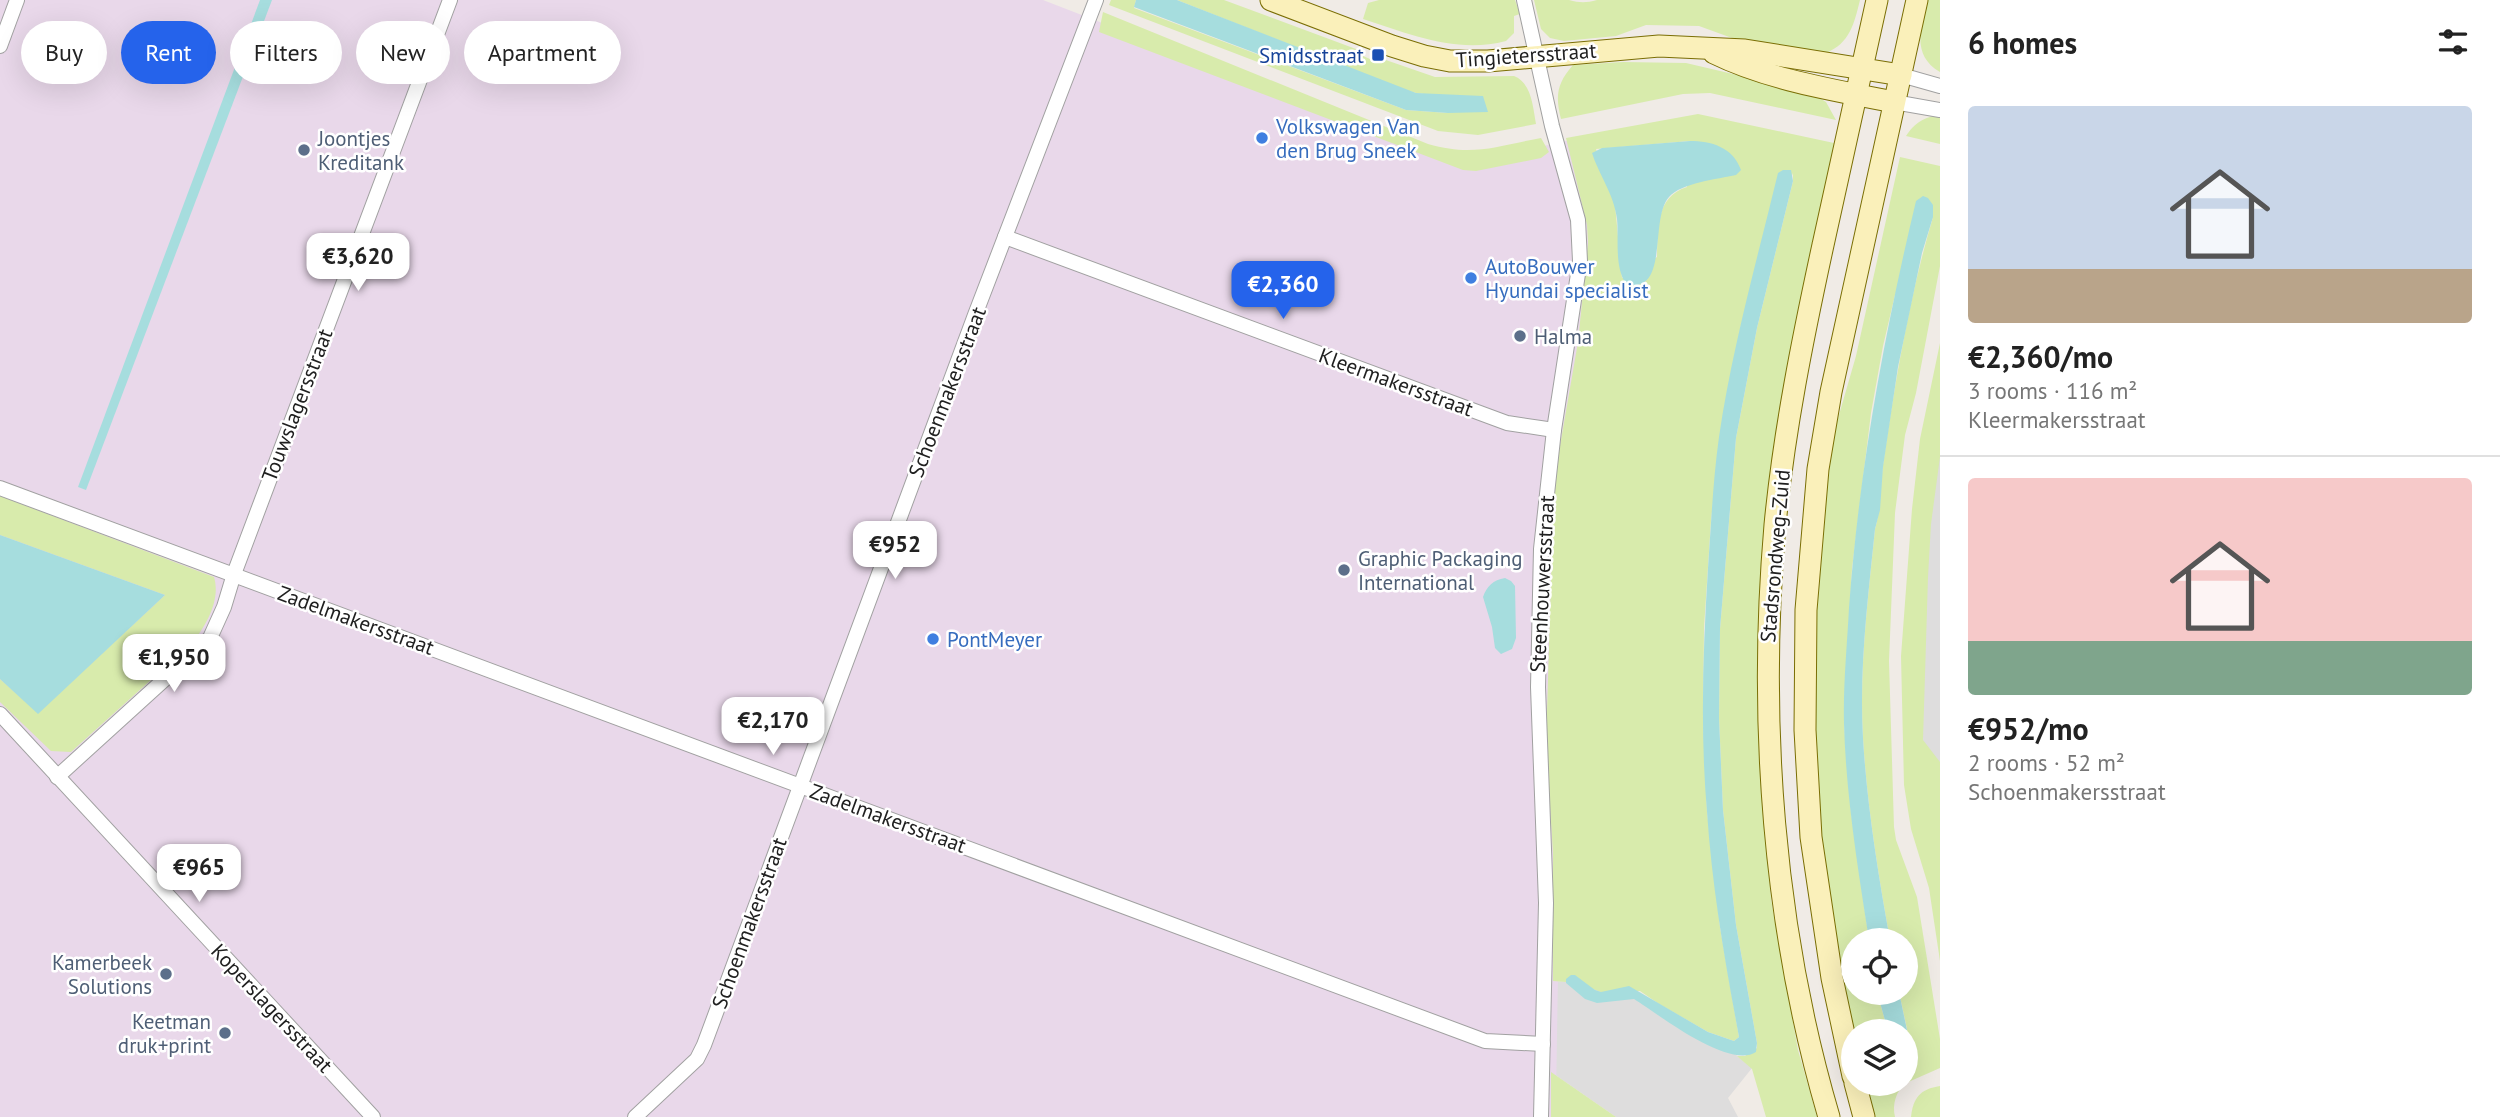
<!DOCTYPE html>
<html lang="en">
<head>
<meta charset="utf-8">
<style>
	body { margin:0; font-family:"PT Sans",sans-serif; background:#f6f6f6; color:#222; height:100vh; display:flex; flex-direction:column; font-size:26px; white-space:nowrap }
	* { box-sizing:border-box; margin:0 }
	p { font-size:23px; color:#767676 }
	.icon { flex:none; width:38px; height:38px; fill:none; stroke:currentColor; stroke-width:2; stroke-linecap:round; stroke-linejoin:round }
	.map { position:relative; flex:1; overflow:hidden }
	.details { display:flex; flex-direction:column; background:#fff; width:560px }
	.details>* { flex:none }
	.hud { position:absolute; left:21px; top:21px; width:665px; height:63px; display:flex; gap:14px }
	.fabs { position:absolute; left:1841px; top:928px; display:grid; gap:14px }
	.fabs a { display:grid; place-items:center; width:77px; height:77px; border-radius:50%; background:#fff; box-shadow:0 7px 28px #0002; font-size:35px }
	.price { position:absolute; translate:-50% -60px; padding:0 16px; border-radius:14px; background:#fff; color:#222; font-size:23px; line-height:46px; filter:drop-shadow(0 2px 4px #0008) }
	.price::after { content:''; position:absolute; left:50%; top:42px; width:21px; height:16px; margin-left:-10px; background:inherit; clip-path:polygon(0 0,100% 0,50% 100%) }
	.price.on { background:#2563eb; color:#fff }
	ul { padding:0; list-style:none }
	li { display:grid; align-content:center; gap:14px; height:371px; padding:0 28px }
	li+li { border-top:2px solid #e0e0e0 }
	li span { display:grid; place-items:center; height:217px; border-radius:7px; color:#555 }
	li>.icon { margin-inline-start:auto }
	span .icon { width:126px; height:126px; fill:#fffc; stroke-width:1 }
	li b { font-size:30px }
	h2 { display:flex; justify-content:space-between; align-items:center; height:84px; padding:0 28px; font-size:30px }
	.chip { padding:0 24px; border-radius:32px; background:#fff; box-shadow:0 7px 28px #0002; font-size:24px; line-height:63px }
	.chip.on { background:#2563eb; color:#fff }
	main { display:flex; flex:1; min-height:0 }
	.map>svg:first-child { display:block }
	.residential { fill:#dedddd }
	.industrial { fill:#e9d8ea }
	.grass { fill:#d8ebac; fill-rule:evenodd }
	.water { fill:#a6ddde }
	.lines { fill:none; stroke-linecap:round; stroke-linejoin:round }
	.street-casing { stroke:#a1a1a1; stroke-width:16 }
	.secondary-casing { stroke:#7a6e04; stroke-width:23 }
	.street { stroke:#fff; stroke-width:14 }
	.secondary { stroke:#faf0ba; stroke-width:21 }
	.transit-dot { fill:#1a4fb4; stroke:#fff; stroke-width:2.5 }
	.shop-dot { fill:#3f7fe0; stroke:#fff; stroke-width:2.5 }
	.service-dot { fill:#5c6f8a; stroke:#fff; stroke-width:2.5 }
	.labels { text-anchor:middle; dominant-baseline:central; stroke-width:5; stroke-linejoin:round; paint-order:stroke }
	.transit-label { font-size:21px; fill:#164399; stroke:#fff; text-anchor:end }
	.street-label { font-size:21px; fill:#202020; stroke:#fff }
	.shop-label { font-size:21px; fill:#366cbe; stroke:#fff; text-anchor:start }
	.service-label { font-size:21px; fill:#4e5e75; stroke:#fff; text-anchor:start }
</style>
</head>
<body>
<main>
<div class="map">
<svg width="1940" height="1117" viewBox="0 0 1940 1117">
	<rect width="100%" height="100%" fill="#f0ebe6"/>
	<g class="residential">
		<path d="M1940,383V772L1915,745Z"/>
		<path d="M1553,981L1572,982L1629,994L1730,1050L1752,1068L1728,1098L1738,1117H1616L1551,1072Z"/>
	</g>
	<path class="industrial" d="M0,0H1043L1448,157H1493L1580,138L1615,287L1558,977L1556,1096L1585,1117H0Z"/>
	<g class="grass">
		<path d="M1111,0H1136L1134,8L1406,110L1448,113L1433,95L1416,93L1399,88L1177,0H1224L1364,52L1363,56L1377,62L1380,58L1435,77L1514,76C1532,83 1533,108 1536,124L1478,135L1438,131L1109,5Z"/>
		<path d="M1379,0H1515L1520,14L1514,16V33L1506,41C1456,54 1410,34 1363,19L1368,3Z"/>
		<path d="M1534,0C1545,0 1559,0 1569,0C1580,3 1586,3 1597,0H1860C1854,24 1850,43 1826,53L1743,42L1699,26L1646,25L1616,36L1564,41L1550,38L1541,29Z"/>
		<path d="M1927,0H1940V72C1911,55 1921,27 1927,0Z"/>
		<path d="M1103,12L1428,144C1473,157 1497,146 1541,138L1549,152L1541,158L1476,171L1463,170L1099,32Z"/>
		<path d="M1623,62L1686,63L1810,92L1826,102L1836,120L1710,93L1683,94L1561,119C1555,96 1557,83 1573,65Z"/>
		<path d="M1698,114L1834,143L1771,465L1759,634L1760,757L1771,899L1798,1050L1817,1117H1766L1752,1069L1737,1056H1745L1757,1048V1043L1736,925L1723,810L1719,718L1720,629L1736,438L1757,328L1793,181V173L1741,325L1720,436L1711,521L1704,628L1703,719L1707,812L1720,927L1739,1037L1734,1041L1708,1032L1659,1004L1640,991L1601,992L1566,979V982L1553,981V853L1546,745L1553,511L1557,463L1578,342L1588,243L1587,225L1566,138ZM1690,141L1687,187C1655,197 1658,230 1657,257L1622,278L1615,205L1596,149Z"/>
		<path d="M1940,114V144L1906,136C1915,122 1924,118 1940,114Z"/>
		<path d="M1900,157L1940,166V266L1916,393L1905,435L1895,513L1889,661L1894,827L1896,840L1917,897L1940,1039V1068L1906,1083L1907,1029L1899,992H1906V940H1890C1878,873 1867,806 1863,738C1859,668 1868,598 1875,529C1881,508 1880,487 1883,465C1895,382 1909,298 1933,217L1895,295L1883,346L1871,413L1852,569L1844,724L1851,812L1869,940H1853V992H1877L1888,1031H1853L1836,964L1816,797L1815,590L1830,446L1856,356Z"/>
		<path d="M1940,343V457L1931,524L1928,577L1923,740L1940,762V961L1929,888L1911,829L1904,785L1901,656L1912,509L1920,439Z"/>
		<path d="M0,496L214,577C221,600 206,626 192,643L71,752L51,751L0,702V679L38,713L165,595L0,535Z"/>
		<path d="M1551,1072L1616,1117H1551Z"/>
		<path d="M1866,1083H1906C1896,1091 1892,1104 1895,1117H1874Z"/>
		<path d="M1940,1086V1117H1911C1913,1098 1920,1089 1940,1086Z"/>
	</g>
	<g class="water">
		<path d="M260,0H272L86,490L78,487Z"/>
		<path d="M1136,0H1177L1416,93L1483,96L1488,112L1448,113L1406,110L1134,7Z"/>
		<path d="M1690,141C1711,141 1733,147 1741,170L1736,175C1718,179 1681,183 1669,197C1649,219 1670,295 1626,284C1614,266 1619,239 1617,219C1614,194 1599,175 1592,153L1602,148Z"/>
		<path d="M1783,170H1791L1793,181L1757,328L1736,438L1720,629L1719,718L1723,810L1736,925L1757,1043L1756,1052C1729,1070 1658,1014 1634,999L1597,1003L1585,999L1566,983V979L1571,975H1575L1595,990L1601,992L1629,986L1708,1032L1734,1041L1739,1037C1725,962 1712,887 1707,812C1700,731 1703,649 1708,568C1711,525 1713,480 1719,437C1732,348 1757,260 1778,173Z"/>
		<path d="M1923,196L1928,198L1933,205V217L1922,253L1898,367L1883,467L1880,510L1875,529C1868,598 1859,668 1863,738C1867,806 1878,873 1890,940H1869C1858,869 1846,796 1844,724C1843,686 1847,646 1849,608C1859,470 1884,335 1916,201Z"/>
		<path d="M0,535L165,595L38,714L0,679Z"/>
		<path d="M1505,578L1511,581L1515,586L1516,638L1512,649L1501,654L1495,648L1492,627L1483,597C1487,586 1493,580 1505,578Z"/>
		<path d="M1877,992H1899L1907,1030L1906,1031H1888Z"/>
	</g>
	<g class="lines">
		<defs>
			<g id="street">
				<path d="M1524,0L1552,126L1578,220L1580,261L1554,430L1541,549L1538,687L1546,903L1541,1117"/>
				<path d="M0,46L17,0"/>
				<path d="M1901,75L1940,86"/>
				<path d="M1894,102L1940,110"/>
				<path d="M1005,237L1507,423L1554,430"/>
				<path d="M0,488L1485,1041L1543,1044"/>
				<path d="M0,714L373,1117"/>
				<path d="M57,777L210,638L224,607L234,574L450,0"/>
				<path d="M635,1117L697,1059L704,1045L975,315L1096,0"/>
			</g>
			<g id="secondary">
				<path d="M1271,0L1392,46L1424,56L1450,61H1488L1659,46L1745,50L1901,75"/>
				<path d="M1714,53C1769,80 1834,90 1894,102"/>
				<path d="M1853,1076L1832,978L1811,837L1805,730L1806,610L1818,469L1831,392L1917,0"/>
				<path d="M1855,1083L1864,1117"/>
				<path d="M1829,1117C1773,927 1758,721 1775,525C1784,431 1803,337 1823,245C1841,163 1859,81 1877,0"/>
			</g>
		</defs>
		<use href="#street" class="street-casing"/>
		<use href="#secondary" class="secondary-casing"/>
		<use href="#street" class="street"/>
		<use href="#secondary" class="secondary"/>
	</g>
	<rect class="transit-dot" x="1371" y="48" width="14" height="14" rx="3.5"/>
	<g class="shop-dot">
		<circle cx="1262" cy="138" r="7"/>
		<circle cx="1471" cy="278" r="7"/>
		<circle cx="933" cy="639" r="7"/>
	</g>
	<g class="service-dot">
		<circle cx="304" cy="150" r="7"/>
		<circle cx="1520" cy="336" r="7"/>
		<circle cx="1344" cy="570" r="7"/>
		<circle cx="166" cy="974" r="7"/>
		<circle cx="225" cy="1033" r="7"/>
	</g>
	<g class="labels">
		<g class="transit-label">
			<text x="1364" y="55">Smidsstraat</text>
		</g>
		<g class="street-label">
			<text transform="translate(1526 55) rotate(-4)">Tingietersstraat</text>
			<text transform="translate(1396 382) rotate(20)">Kleermakersstraat</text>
			<text transform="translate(947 392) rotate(-69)">Schoenmakersstraat</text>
			<text transform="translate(297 405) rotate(-69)">Touwslagersstraat</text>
			<text transform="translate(1775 556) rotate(-85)">Stadsrondweg-Zuid</text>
			<text transform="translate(1542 584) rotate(-87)">Steenhouwersstraat</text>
			<text transform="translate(356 620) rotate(20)">Zadelmakersstraat</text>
			<text transform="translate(888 818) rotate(20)">Zadelmakersstraat</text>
			<text transform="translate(749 923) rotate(-70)">Schoenmakersstraat</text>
			<text transform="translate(272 1008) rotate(47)">Koperslagersstraat</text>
		</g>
		<g class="shop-label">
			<text x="1276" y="126">Volkswagen Van<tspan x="1276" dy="24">den Brug Sneek</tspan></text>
			<text x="1485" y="266">AutoBouwer<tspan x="1485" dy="24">Hyundai specialist</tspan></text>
			<text x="947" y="639">PontMeyer</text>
		</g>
		<g class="service-label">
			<text x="318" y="138">Joontjes<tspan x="318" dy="24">Kreditank</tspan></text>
			<text x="1534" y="336">Halma</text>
			<text x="1358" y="558">Graphic Packaging<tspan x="1358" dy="24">International</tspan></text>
			<text x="152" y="962" text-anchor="end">Kamerbeek<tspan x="152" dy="24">Solutions</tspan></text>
			<text x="211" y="1021" text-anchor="end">Keetman<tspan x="211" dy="24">druk+print</tspan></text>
		</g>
	</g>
</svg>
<div class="fabs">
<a><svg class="icon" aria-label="locate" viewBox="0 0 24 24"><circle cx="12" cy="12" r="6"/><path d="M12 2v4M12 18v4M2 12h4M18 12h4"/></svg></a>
<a><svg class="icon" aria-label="layers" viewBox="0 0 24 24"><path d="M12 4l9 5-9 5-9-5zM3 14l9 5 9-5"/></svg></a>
</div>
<b class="price" style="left:358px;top:293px">€3,620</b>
<b class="price on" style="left:1283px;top:321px">€2,360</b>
<b class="price" style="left:895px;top:581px">€952</b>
<b class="price" style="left:174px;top:694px">€1,950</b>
<b class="price" style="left:773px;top:757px">€2,170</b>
<b class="price" style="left:199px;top:904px">€965</b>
<div class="hud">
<a class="chip">Buy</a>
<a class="chip on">Rent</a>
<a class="chip">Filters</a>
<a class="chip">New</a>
<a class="chip">Apartment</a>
</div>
</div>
<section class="details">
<h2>6 homes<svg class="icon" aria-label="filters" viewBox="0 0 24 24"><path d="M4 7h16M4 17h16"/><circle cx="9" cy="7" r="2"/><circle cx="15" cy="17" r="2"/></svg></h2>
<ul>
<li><span style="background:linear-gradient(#c9d6e8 75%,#b9a48a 0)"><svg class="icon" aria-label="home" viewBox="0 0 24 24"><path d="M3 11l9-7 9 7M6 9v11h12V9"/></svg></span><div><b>€2,360/mo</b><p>3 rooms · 116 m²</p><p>Kleermakersstraat</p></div></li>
<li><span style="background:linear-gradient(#f6c9c9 75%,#7fa58c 0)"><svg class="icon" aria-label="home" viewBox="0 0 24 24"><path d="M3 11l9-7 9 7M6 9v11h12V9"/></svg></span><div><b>€952/mo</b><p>2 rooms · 52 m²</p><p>Schoenmakersstraat</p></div></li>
</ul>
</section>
</main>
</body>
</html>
